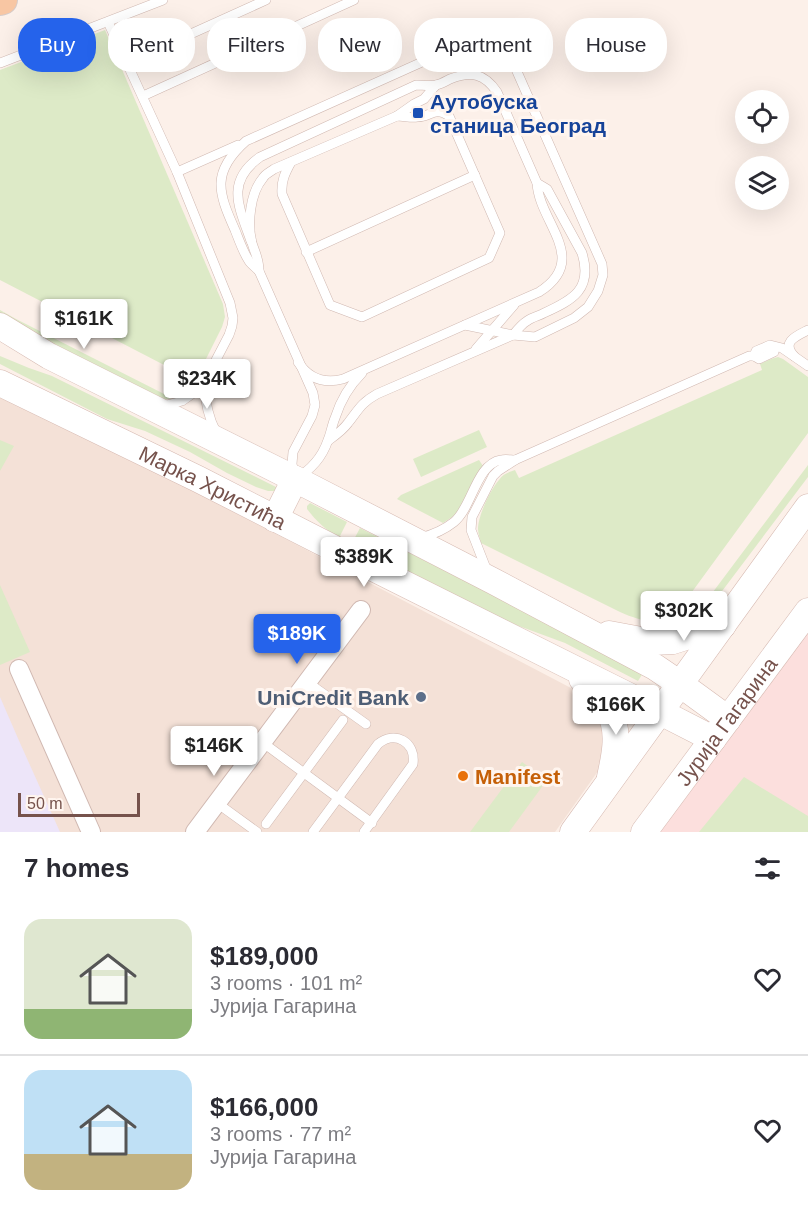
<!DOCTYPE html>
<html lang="en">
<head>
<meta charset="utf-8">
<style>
	body { margin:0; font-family:Helvetica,sans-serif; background:#f7f7f7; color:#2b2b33; height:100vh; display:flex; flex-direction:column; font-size:22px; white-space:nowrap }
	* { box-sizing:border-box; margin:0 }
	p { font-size:20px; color:#7c7c81 }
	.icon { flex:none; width:33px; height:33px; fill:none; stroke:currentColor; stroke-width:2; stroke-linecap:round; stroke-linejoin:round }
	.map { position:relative; height:832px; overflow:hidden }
	.panel { display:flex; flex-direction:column; background:#fff; flex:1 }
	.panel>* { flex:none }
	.hud { position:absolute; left:18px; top:18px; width:772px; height:54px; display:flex; gap:12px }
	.tools { position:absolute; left:735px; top:90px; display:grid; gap:12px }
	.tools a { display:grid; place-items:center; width:54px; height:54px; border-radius:50%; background:#fff; box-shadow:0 6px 24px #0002; font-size:30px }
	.scale { position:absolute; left:18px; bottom:15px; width:122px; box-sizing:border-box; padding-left:6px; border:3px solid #76524c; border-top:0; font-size:16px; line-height:21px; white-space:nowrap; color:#76524c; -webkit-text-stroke:4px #fff5ef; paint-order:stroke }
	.price { position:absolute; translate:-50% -51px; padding:0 14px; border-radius:6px; background:#fff; color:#222; font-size:20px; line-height:39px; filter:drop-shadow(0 2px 3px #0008) }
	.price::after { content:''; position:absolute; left:50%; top:36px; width:18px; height:14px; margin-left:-9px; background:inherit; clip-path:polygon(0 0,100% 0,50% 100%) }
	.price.on { background:#2563eb; color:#fff }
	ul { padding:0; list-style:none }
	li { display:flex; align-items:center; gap:18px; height:150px; padding:0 24px }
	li+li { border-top:2px solid #e1e1e2 }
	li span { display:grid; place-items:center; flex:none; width:168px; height:120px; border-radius:18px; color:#555 }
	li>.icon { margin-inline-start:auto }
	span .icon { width:72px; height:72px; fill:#fffc; stroke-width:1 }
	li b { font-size:26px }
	h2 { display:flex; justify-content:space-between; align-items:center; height:72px; padding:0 24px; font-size:26px }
	.chip { padding:0 21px; border-radius:24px; background:#fff; box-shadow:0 6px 24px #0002; font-size:21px; line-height:54px }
	.chip.on { background:#2563eb; color:#fff }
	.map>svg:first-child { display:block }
	.residential { fill:#f4e1d7 }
	.commercial { fill:#fcdfdd }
	.education { fill:#ede5f9 }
	.green { fill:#ddeac7 }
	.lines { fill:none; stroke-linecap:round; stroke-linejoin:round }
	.lane-casing { stroke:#d0b8b1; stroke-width:10 }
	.street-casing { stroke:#d0b8b1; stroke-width:20 }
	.secondary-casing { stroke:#d6b9b1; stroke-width:27 }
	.primary-casing { stroke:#d6cbc9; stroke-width:30 }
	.lane { stroke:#fff; stroke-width:9 }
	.street { stroke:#fff; stroke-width:18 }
	.secondary { stroke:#fff; stroke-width:26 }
	.primary { stroke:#f8c6a3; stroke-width:28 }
	.transit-dot { fill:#1a4fb4; stroke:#fff5ef; stroke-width:2 }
	.service-dot { fill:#5c6f8a; stroke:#fff5ef; stroke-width:2 }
	.food-dot { fill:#e8710a; stroke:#fff5ef; stroke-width:2 }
	.labels { text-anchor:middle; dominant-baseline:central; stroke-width:6; stroke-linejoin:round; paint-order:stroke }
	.transit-label { font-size:21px; font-weight:bold; fill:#164399; stroke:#fff5ef; text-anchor:start }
	.street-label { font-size:21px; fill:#76524c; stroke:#fff5ef }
	.service-label { font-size:21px; font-weight:bold; fill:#4e5e75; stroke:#fff5ef; text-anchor:end }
	.food-label { font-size:21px; font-weight:bold; fill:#c56008; stroke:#fff5ef; text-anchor:start }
</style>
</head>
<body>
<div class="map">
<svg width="808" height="832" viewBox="0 0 808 832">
	<rect width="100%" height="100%" fill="#fcf0e9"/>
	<path class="residential" d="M0,390L571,688L586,697L604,729L601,767L555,832H0Z"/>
	<path class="commercial" d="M808,622V832H654Z"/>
	<path class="education" d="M0,697L20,743L60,832H0Z"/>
	<g class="green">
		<path d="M105,30L223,304L225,317L222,327L195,381L0,280V70Z"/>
		<path d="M0,310L16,319L172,398L163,400L0,317Z"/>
		<path d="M0,356L29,368L52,376L278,488L277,491H268L256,487L227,473L190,452L145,431L107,419L0,364Z"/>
		<path d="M778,357L783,359L808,377V433L681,607C655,624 648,624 620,612L481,543C480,539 478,533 478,529C478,516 490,490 499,480C503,474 509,472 515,470L519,478L762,370L760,364L771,359Z"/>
		<path d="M479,430L487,447L421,477L413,459Z"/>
		<path d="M0,440L14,446L0,471Z"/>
		<path d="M479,460L483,466L458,513L443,523L397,499L401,495Z"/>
		<path d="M808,465V477L698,623L675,632L676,626L697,612L704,604Z"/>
		<path d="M310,503L347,522L339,538C326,530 316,521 307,509V506Z"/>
		<path d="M360,528L543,620L643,673L638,681L565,643L500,619L351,545Z"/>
		<path d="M0,585L30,652L0,665Z"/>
		<path d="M522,762L547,780L509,832H470Z"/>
		<path d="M744,777L808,816V832H699Z"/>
	</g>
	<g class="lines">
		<defs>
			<g id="lane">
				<path d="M108,22L177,172L230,303L233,318L232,326L229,335L204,383L192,394L182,401L163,406"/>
				<path d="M153,51L266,0"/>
				<path d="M0,63L163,0"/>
				<path d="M143,96L354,0"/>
				<path d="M291,162C285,173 281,181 282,194L330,305L362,317L489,258L500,233L449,116C434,106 431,117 417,117C411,118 404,116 397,116"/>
				<path d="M177,172L238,145"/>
				<path d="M251,241C239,207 225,182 260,157L416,85C422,85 430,86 436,85C441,84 446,81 450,79C471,71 484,73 497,92L537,183C539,223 591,259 539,292L343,379C324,384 309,379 298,362"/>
				<path d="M306,252L475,175"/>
				<path d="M259,271C256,268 251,264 249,261C243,252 239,240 235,230C218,192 211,172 246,141L460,45C489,37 497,43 515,67L602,264L603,275L598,291L588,307L574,318L535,337L513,335L465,325"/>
				<path d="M476,349L514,305"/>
				<path d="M754,356L756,351L770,345L782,348L808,366"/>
				<path d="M794,356C781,342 796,336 808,330"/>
				<path d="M362,373C350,385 340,402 335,418C332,425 331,433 328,440C322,458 311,470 295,479L292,464L293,452L312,416L315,405L313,393L259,271C259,259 255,253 252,243C247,224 250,193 263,178C265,174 270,172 274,169L397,116L414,104L424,99L436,85"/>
				<path d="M204,383C205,401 208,417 216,432"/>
				<path d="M329,440C336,435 343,430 348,423C359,409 361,403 377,394L513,335C517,330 522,324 527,321C532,317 539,316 544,313C573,300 593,289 582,253L547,189L537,183"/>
				<path d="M420,538C432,535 444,530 454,522C472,508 476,464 501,460C505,459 511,460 515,460"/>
				<path d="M487,571L471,530L472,517L493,476L498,471L515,460L749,356H754L759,359L774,352L775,347"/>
				<path d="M307,682L366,724"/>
				<path d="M262,742L372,823"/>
				<path d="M217,803L257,832"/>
				<path d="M266,824L343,720"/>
				<path d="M313,832L378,744C395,730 416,742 413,764L364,832"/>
			</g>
			<g id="street">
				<path d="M19,669L91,832"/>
				<path d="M195,832L361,610"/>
			</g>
			<g id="secondary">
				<path d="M0,326L49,356L295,479L493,581L655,667L680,684L728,719"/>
				<path id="s1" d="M0,383L198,479L341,552L635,699L713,739"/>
				<path d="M275,519L295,479"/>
				<path d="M609,634L652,642L673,641L723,625"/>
				<path d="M582,679C618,714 621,728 610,777"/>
				<path d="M573,832L808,507"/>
				<path id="s2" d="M644,832L808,611"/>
			</g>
			<path id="primary" d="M0,1L3,0"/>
		</defs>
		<use href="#lane" class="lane-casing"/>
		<use href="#street" class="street-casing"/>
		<use href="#secondary" class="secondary-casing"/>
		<use href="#primary" class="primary-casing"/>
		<use href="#lane" class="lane"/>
		<use href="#street" class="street"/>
		<use href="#secondary" class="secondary"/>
		<use href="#primary" class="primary"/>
	</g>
	<rect class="transit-dot" x="412" y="107" width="12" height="12" rx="3"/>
	<circle class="service-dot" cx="421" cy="697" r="6"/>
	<circle class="food-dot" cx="463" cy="776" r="6"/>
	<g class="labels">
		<g class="transit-label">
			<text x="430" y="101">Аутобуска<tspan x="430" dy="24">станица Београд</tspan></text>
		</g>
		<g class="street-label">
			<text stroke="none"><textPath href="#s1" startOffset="237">Марка Христића</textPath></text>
			<text stroke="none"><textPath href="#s2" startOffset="138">Јурија Гагарина</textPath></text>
		</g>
		<g class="service-label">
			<text x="409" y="697">UniCredit Bank</text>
		</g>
		<g class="food-label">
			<text x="475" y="776">Manifest</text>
		</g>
	</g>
</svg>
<div class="tools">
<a><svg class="icon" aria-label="locate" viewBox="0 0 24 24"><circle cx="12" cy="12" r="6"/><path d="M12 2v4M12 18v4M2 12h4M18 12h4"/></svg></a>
<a><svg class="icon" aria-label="layers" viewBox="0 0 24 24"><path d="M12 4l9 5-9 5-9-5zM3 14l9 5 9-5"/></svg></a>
</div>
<div class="scale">50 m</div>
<b class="price" style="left:84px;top:350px">$161K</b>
<b class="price" style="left:207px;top:410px">$234K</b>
<b class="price" style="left:364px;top:588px">$389K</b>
<b class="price" style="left:684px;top:642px">$302K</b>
<b class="price on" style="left:297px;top:665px">$189K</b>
<b class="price" style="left:616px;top:736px">$166K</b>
<b class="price" style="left:214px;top:777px">$146K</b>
<div class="hud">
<a class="chip on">Buy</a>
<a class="chip">Rent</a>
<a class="chip">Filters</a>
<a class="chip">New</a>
<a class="chip">Apartment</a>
<a class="chip">House</a>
</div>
</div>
<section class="panel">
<h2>7 homes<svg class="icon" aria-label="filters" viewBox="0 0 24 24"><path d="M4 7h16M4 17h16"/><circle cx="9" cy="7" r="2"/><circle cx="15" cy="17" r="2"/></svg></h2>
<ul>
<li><span style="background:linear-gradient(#dfe7d0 75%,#8fb573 0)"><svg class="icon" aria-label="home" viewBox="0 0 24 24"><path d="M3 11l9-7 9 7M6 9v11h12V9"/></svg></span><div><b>$189,000</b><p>3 rooms · 101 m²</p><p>Јурија Гагарина</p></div><svg class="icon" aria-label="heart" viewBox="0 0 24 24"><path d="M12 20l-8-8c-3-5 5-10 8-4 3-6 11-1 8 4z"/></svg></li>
<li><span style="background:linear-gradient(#bfe0f5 70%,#c2b280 0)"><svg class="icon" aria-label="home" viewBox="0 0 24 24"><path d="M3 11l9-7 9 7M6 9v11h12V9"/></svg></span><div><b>$166,000</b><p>3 rooms · 77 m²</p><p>Јурија Гагарина</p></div><svg class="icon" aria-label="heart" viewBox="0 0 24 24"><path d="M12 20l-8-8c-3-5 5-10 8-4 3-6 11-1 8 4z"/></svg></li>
</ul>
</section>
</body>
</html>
